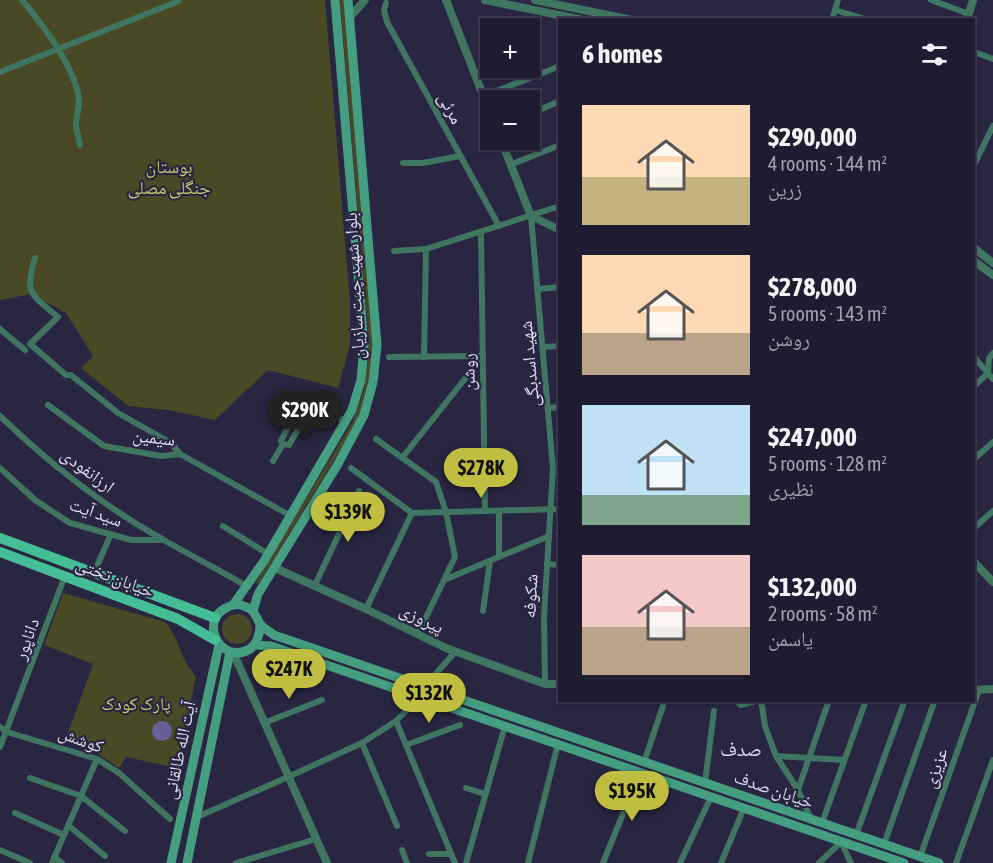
<!DOCTYPE html>
<html lang="en">
<head>
<meta charset="utf-8">
<style>
	body { margin:0; font-family:"Asap Condensed","Noto Naskh Arabic",sans-serif; background:#27253a; color:#f1f3f6; height:100vh; display:flex; flex-direction:column; font-size:22px; white-space:nowrap }
	* { box-sizing:border-box; margin:0 }
	p { font-size:20px; color:#a1a1ac }
	.icon { flex:none; width:33px; height:33px; fill:none; stroke:currentColor; stroke-width:2; stroke-linecap:round; stroke-linejoin:round }
	.map { position:relative; flex:1; overflow:hidden }
	.side { position:absolute; left:558px; top:18px; width:417px; height:684px; display:flex; flex-direction:column; background:#1f1c32; border-radius:0px; box-shadow:0 2px 4px #0004,0 0 0 2px #3c3a4d }
	.side>* { flex:none }
	.fabs { position:absolute; left:480px; top:18px; display:grid; gap:12px }
	.fabs a { display:grid; place-items:center; width:60px; height:60px; border-radius:0px; background:#1f1c32; box-shadow:0 2px 4px #0004,0 0 0 2px #3c3a4d; font-size:30px }
	.price { position:absolute; translate:-50% -51px; padding:0 14px; border-radius:21px; background:#c0be41; color:#111; font-size:20px; line-height:39px; filter:drop-shadow(0 2px 3px #0008) }
	.price::after { content:''; position:absolute; left:50%; top:36px; width:18px; height:14px; margin-left:-9px; background:inherit; clip-path:polygon(0 0,100% 0,50% 100%) }
	.price.on { background:#222; color:#fff }
	ul { padding:0; list-style:none }
	li { display:flex; align-items:center; gap:18px; height:150px; padding:0 24px }
	li span { display:grid; place-items:center; flex:none; width:168px; height:120px; border-radius:0px; color:#555 }
	li>.icon { margin-inline-start:auto }
	span .icon { width:72px; height:72px; fill:#fffc; stroke-width:1 }
	li b { font-size:26px }
	h2 { display:flex; justify-content:space-between; align-items:center; height:72px; padding:0 24px; font-size:26px }
	.map>svg:first-child { display:block }
	.green { fill:#494925 }
	.water { fill:#676096 }
	.lines { fill:none; stroke-linecap:round; stroke-linejoin:round }
	.minor { stroke:#407562; stroke-width:6 }
	.tertiary { stroke:#407562; stroke-width:8 }
	.secondary { stroke:#459e81; stroke-width:9 }
	.primary { stroke:#45be98; stroke-width:10 }
	.labels { text-anchor:middle; dominant-baseline:central; stroke-width:4.5; stroke-linejoin:round; paint-order:stroke }
	.street-label { font-size:18px; fill:#dedcef; stroke:#292642 }
	.park-label { font-size:18px; fill:#c8c86e; stroke:#292642 }
	.neighbourhood-label { font-size:20px; fill:#dad7fc; stroke:#292642 }
</style>
</head>
<body>
<div class="map">
<svg width="993" height="863" viewBox="0 0 993 863">
	<rect width="100%" height="100%" fill="#292642"/>
	<g class="green">
		<path d="M0,0H325L350,302V345L338,388L268,370L215,420L168,410L128,406L81,368L93,356L66,313L31,294L0,300Z"/>
		<path d="M340,0H344L374,332L373,357L366,397L360,414L350,434L259,583L256,582L354,419L364,390L369,343Z"/>
		<path d="M63,593L165,622C180,638 180,661 196,676L177,768L126,757L119,768L92,750L70,743L67,736L93,664L44,645Z"/>
		<circle cx="237" cy="629" r="15"/>
	</g>
	<circle class="water" cx="162" cy="731" r="10"/>
	<g class="lines">
		<g class="minor">
			<path d="M22,0C43,25 70,60 78,93C81,105 76,115 76,126C77,132 79,139 80,145"/>
			<path d="M931,0L969,14"/>
			<path d="M386,3L384,10L387,22L499,226"/>
			<path d="M835,10L868,20"/>
			<path d="M832,20L838,0"/>
			<path d="M974,52L993,59"/>
			<path d="M0,72L179,1"/>
			<path d="M484,96L560,66"/>
			<path d="M530,114L560,101"/>
			<path d="M403,163H423L460,156"/>
			<path d="M510,165L560,145"/>
			<path d="M974,165L993,126"/>
			<path d="M531,216L553,469L544,616L545,684"/>
			<path d="M481,232L485,511"/>
			<path d="M394,251L426,249L560,206"/>
			<path d="M35,258C24,295 31,294 58,317L30,344L66,375H71L118,413L171,443L180,454"/>
			<path d="M538,289L560,287"/>
			<path d="M0,329L25,350"/>
			<path d="M543,347L560,346"/>
			<path d="M389,357L483,356"/>
			<path d="M424,357L426,249"/>
			<path d="M974,357L993,379"/>
			<path d="M974,386L988,373L989,358L993,353"/>
			<path d="M48,405L104,446L161,456L180,454L291,516"/>
			<path d="M548,408L560,407"/>
			<path d="M0,416C49,463 104,507 164,540C191,556 220,570 248,587"/>
			<path d="M376,439L436,482L446,512L455,557L418,634"/>
			<path d="M283,444L289,445L311,407"/>
			<path d="M402,458L483,356"/>
			<path d="M974,459L993,442"/>
			<path d="M273,461L283,444L281,441L300,403L346,421"/>
			<path d="M0,468L35,500L70,523L131,540H162"/>
			<path d="M351,468L412,513L560,509"/>
			<path d="M499,511V557"/>
			<path d="M223,526L268,554"/>
			<path d="M974,528L993,511"/>
			<path d="M547,564L560,565"/>
			<path d="M94,573L111,534"/>
			<path d="M444,580L549,536"/>
			<path d="M315,585L359,491"/>
			<path d="M366,609L412,513"/>
			<path d="M483,611L490,561"/>
			<path d="M433,677L455,652"/>
			<path d="M761,700L765,726L776,756L798,790L811,819"/>
			<path d="M396,721L455,863"/>
			<path d="M264,723L322,700"/>
			<path d="M0,727L7,732L97,759L119,773L170,819"/>
			<path d="M362,743L397,826"/>
			<path d="M406,745L460,725"/>
			<path d="M0,747L65,576"/>
			<path d="M776,756L844,760"/>
			<path d="M644,762L663,706"/>
			<path d="M30,778L81,796L125,831"/>
			<path d="M705,783L714,711"/>
			<path d="M466,788L485,794"/>
			<path d="M798,790L829,700"/>
			<path d="M15,813L64,835"/>
			<path d="M197,817L288,777L362,743L396,721L420,697"/>
			<path d="M822,823L866,700"/>
			<path d="M68,825L105,856"/>
			<path d="M856,835L905,700"/>
			<path d="M884,844L935,700"/>
			<path d="M0,850L30,863"/>
			<path d="M402,850L407,863"/>
			<path d="M429,854H451"/>
			<path d="M54,857L62,863"/>
			<path d="M920,857L979,690"/>
			<path d="M52,863L97,759"/>
			<path d="M236,863L316,839"/>
			<path d="M466,863L505,726"/>
			<path d="M528,863L558,744"/>
			<path d="M603,863L640,772"/>
			<path d="M680,863L711,797"/>
			<path d="M721,863L744,808"/>
			<path d="M819,863L841,842L851,863"/>
			<path d="M956,863L993,760"/>
		</g>
		<g class="tertiary">
			<path d="M446,0L490,113"/>
			<path d="M485,0L583,20"/>
			<path d="M535,0L632,20"/>
			<path d="M350,17L365,0"/>
			<path d="M967,20L973,0"/>
			<path d="M501,140L531,216L560,230"/>
			<path d="M974,248L993,263"/>
			<path d="M974,261L993,275"/>
			<path d="M974,562L993,582"/>
			<path d="M275,568L366,609L446,648L545,684H560"/>
			<path d="M233,652L327,863"/>
			<path d="M974,690L993,689"/>
			<path d="M737,700L741,704L756,700"/>
		</g>
		<g class="secondary">
			<path d="M233,605L264,561L352,410L361,380L364,345L335,0"/>
			<path d="M253,611L258,594L338,464L364,415L373,382L377,345L348,0"/>
			<path d="M260,624C260,634 258,643 250,649C221,666 197,620 228,607C233,604 240,604 246,607C255,610 255,616 260,624C263,628 270,632 274,635L939,863"/>
			<path d="M254,645L271,646L904,863"/>
			<path d="M171,863L219,645"/>
			<path d="M187,863L230,652"/>
		</g>
		<g class="primary">
			<path d="M0,538L215,618"/>
			<path d="M0,552L178,619L215,640"/>
		</g>
	</g>
	<g class="labels">
		<g class="street-label">
			<text transform="translate(451 108) rotate(62)">مرئی</text>
			<text transform="translate(354 286) rotate(-93)">بلوار شهید چیت سازیان</text>
			<text transform="translate(529 364) rotate(-95)">شهید اسدبگی</text>
			<text transform="translate(468 372) rotate(-91)">روشن</text>
			<text transform="translate(154 437) rotate(6)">سیمین</text>
			<text transform="translate(88 470) rotate(37)">ارزانفودی</text>
			<text transform="translate(96 512) rotate(19)">سید آیت</text>
			<text transform="translate(115 577) rotate(21)">خیابان تختی</text>
			<text transform="translate(530 596) rotate(-87)">شکوفه</text>
			<text transform="translate(422 618) rotate(26)">پیروزی</text>
			<text transform="translate(26 639) rotate(-70)">داناپور</text>
			<text transform="translate(81 739) rotate(20)">کوشش</text>
			<text transform="translate(179 750) rotate(-78)">آیت الله طالقانی</text>
			<text transform="translate(935 768) rotate(-71)">عزیزی</text>
			<text transform="translate(774 789) rotate(19)">خیابان صدف</text>
		</g>
		<g class="park-label">
			<text x="169" y="166">بوستان<tspan x="169" dy="21">جنگلی مصلی</tspan></text>
			<text x="136" y="703">پارک کودک</text>
		</g>
		<g class="neighbourhood-label">
			<text x="741" y="748">صدف</text>
		</g>
	</g>
</svg>
<div class="fabs">
<a>+</a>
<a>−</a>
</div>
<b class="price on" style="left:305px;top:441px">$290K</b>
<b class="price" style="left:481px;top:499px">$278K</b>
<b class="price" style="left:348px;top:543px">$139K</b>
<b class="price" style="left:289px;top:700px">$247K</b>
<b class="price" style="left:429px;top:724px">$132K</b>
<b class="price" style="left:632px;top:822px">$195K</b>
<section class="side">
<h2>6 homes<svg class="icon" aria-label="filters" viewBox="0 0 24 24"><path d="M4 7h16M4 17h16"/><circle cx="9" cy="7" r="2"/><circle cx="15" cy="17" r="2"/></svg></h2>
<ul>
<li><span style="background:linear-gradient(#ffd9b3 60%,#c2b280 0)"><svg class="icon" aria-label="home" viewBox="0 0 24 24"><path d="M3 11l9-7 9 7M6 9v11h12V9"/></svg></span><div><b>$290,000</b><p>4 rooms · 144 m²</p><p>زرین</p></div></li>
<li><span style="background:linear-gradient(#ffd9b3 65%,#b9a48a 0)"><svg class="icon" aria-label="home" viewBox="0 0 24 24"><path d="M3 11l9-7 9 7M6 9v11h12V9"/></svg></span><div><b>$278,000</b><p>5 rooms · 143 m²</p><p>روشن</p></div></li>
<li><span style="background:linear-gradient(#bfe0f5 75%,#7fa58c 0)"><svg class="icon" aria-label="home" viewBox="0 0 24 24"><path d="M3 11l9-7 9 7M6 9v11h12V9"/></svg></span><div><b>$247,000</b><p>5 rooms · 128 m²</p><p>نظیری</p></div></li>
<li><span style="background:linear-gradient(#f6c9c9 60%,#b9a48a 0)"><svg class="icon" aria-label="home" viewBox="0 0 24 24"><path d="M3 11l9-7 9 7M6 9v11h12V9"/></svg></span><div><b>$132,000</b><p>2 rooms · 58 m²</p><p>یاسمن</p></div></li>
</ul>
</section>
</div>
</body>
</html>
